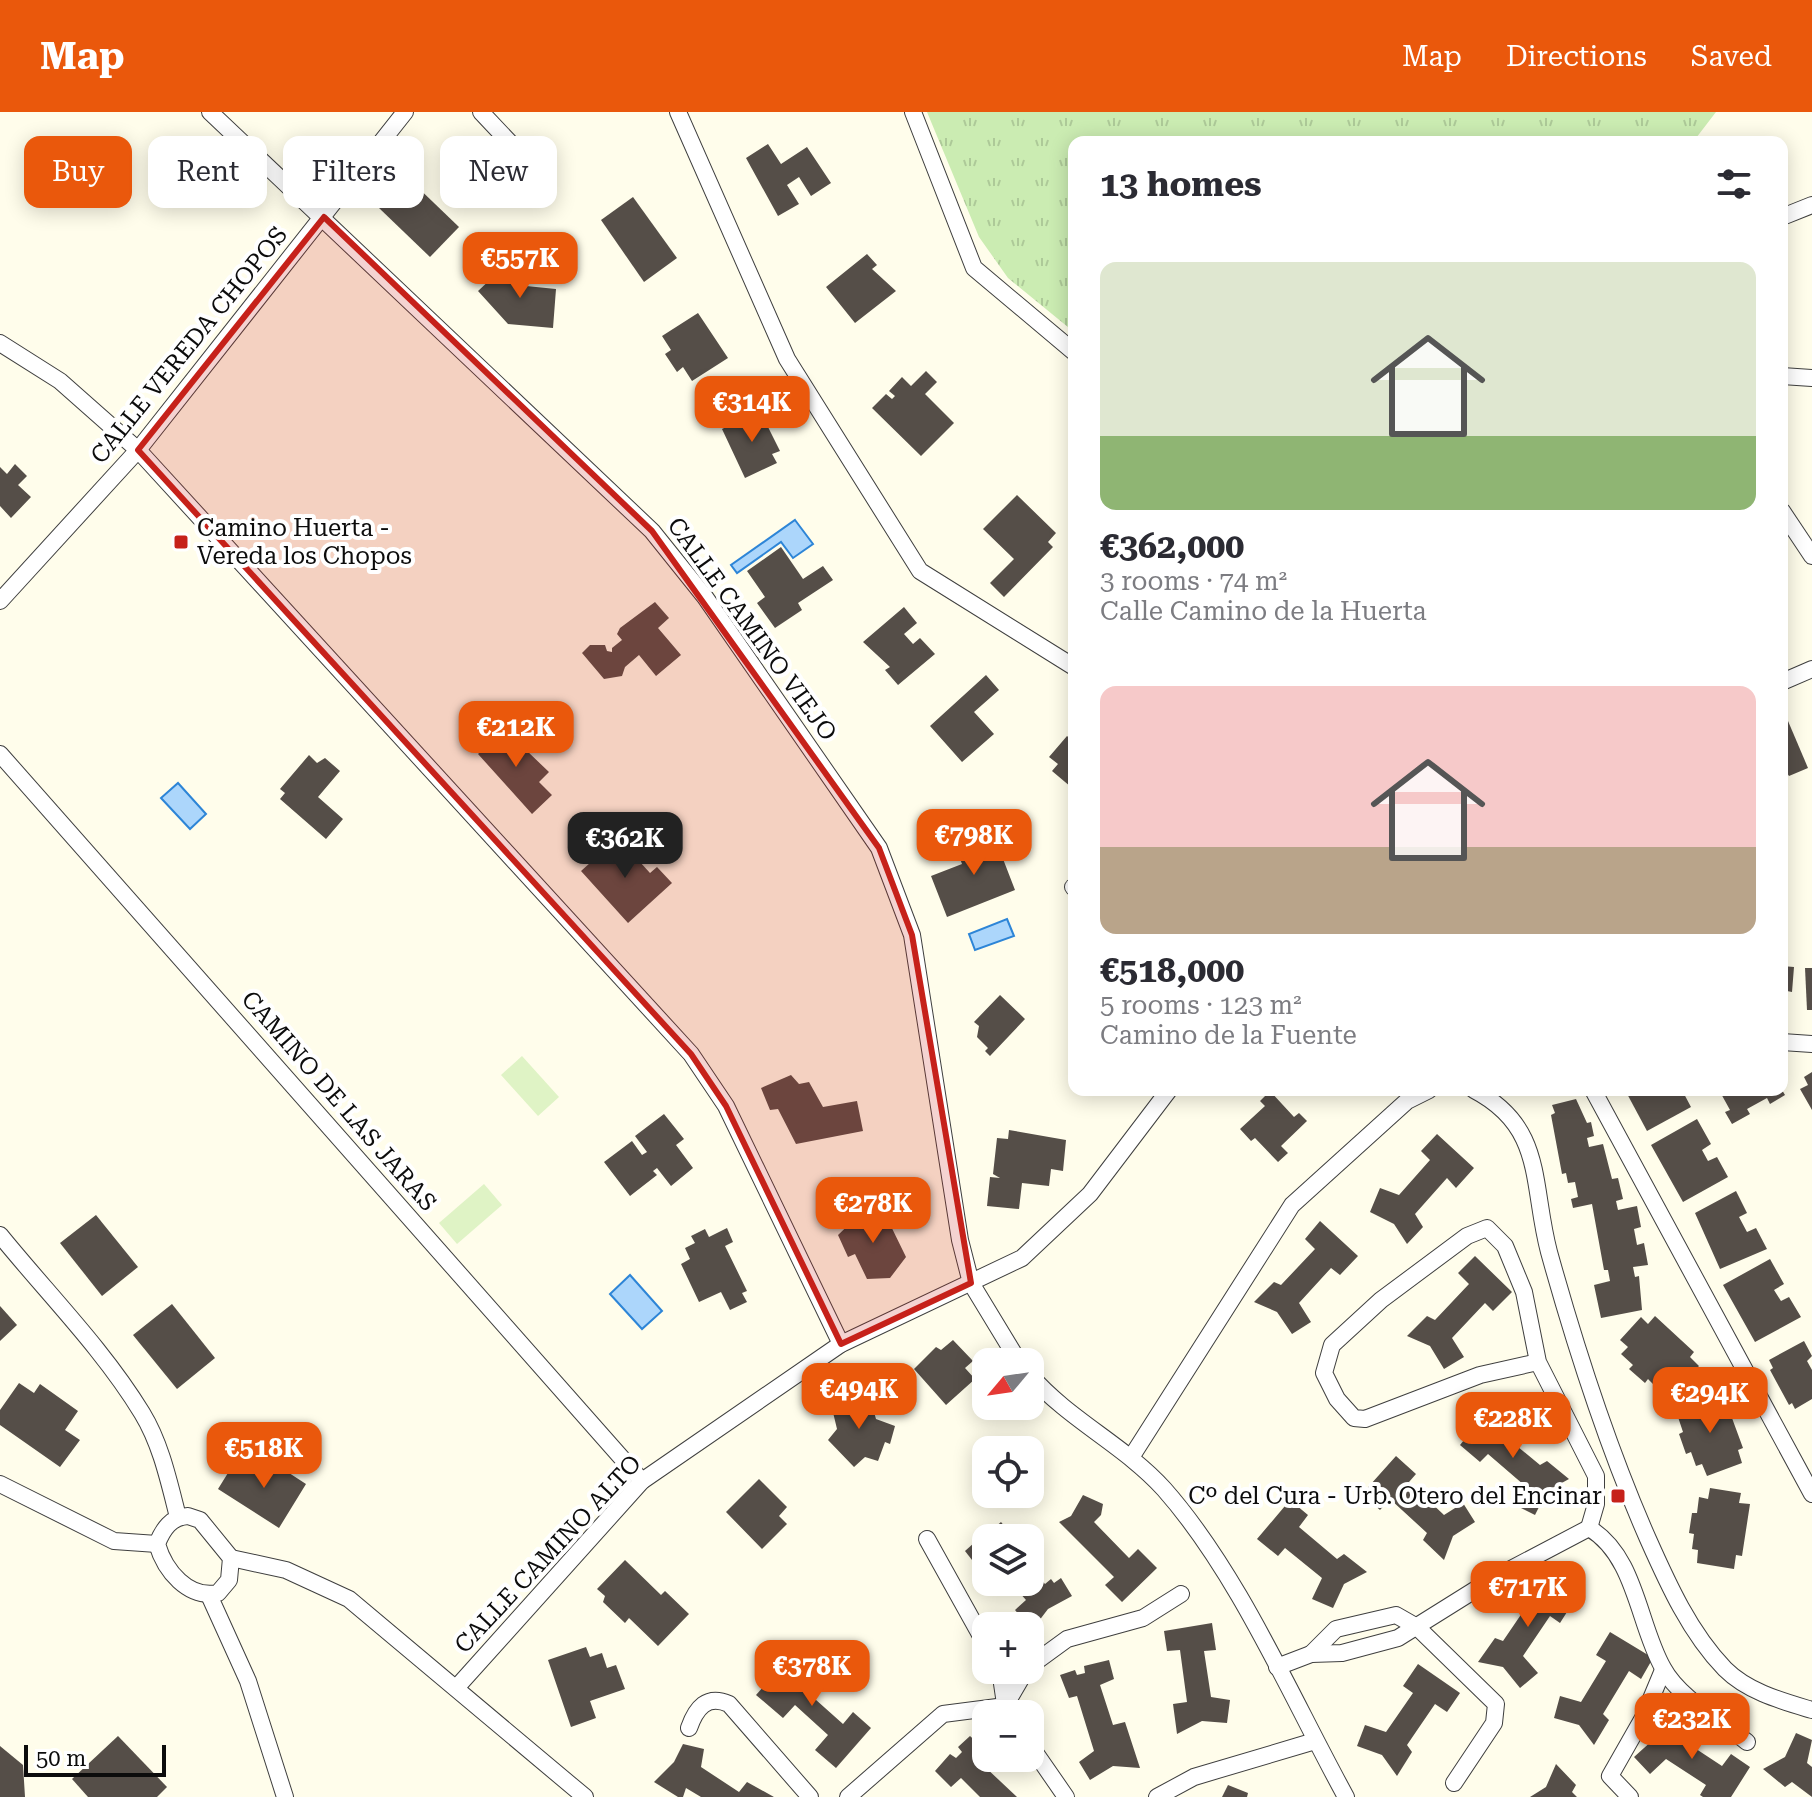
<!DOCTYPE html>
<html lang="en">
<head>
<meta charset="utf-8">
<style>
	body { margin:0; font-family:"Roboto Serif",serif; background:#f7f7f7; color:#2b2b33; height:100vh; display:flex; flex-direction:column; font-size:30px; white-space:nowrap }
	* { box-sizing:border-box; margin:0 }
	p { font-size:26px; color:#7c7c81 }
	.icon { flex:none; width:44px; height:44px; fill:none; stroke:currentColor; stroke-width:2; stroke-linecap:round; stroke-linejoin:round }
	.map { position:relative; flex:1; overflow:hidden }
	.panel { position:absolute; left:1068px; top:24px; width:720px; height:960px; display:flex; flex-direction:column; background:#fff; border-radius:16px; box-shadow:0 4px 20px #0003 }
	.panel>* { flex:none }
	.guide { position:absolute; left:24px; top:24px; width:760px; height:72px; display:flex; gap:16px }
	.needle { width:52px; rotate:241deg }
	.tools { position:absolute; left:972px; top:1236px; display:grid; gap:16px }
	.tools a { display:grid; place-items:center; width:72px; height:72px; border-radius:16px; background:#fff; box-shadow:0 4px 20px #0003; font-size:40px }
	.scale { position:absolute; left:24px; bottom:20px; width:142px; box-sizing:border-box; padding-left:8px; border:4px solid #0c0c0c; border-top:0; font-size:22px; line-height:28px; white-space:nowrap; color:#0c0c0c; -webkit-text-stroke:6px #fff; paint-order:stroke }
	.price { position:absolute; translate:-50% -68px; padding:0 18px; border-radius:16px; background:#ea580c; color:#fff; font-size:26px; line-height:52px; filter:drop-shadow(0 2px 4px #0008) }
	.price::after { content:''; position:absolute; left:50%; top:48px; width:24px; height:18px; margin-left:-12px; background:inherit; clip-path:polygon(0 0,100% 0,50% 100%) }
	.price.on { background:#222; color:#fff }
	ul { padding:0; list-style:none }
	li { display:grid; align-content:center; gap:16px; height:424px; padding:0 32px }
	li span { display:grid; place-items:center; height:248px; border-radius:16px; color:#555 }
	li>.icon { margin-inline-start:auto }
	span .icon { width:144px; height:144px; fill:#fffc; stroke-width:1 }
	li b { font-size:34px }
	h2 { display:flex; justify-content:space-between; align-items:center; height:96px; padding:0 32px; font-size:34px }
	.pill { padding:0 28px; border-radius:16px; background:#fff; box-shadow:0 4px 20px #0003; font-size:28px; line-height:72px }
	.pill.on { background:#ea580c; color:#fff }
	header { display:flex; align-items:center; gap:48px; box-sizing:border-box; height:112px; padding:0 40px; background:#ea580c; color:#fff }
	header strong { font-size:38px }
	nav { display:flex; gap:44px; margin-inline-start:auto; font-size:28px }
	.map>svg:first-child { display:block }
	.grass { fill:url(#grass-tufts) }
	.pitch { fill:#dff3c5 }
	.water { fill:#acd6fb; stroke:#2d85d7; stroke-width:2 }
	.building { fill:#554e48 }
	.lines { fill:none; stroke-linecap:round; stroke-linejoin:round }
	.minor-casing { stroke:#3f3f3f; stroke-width:18 }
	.minor { stroke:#fff; stroke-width:16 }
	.marked { fill:#c6211a; fill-opacity:0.2; stroke:#c6211a; stroke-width:6; stroke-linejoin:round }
	.poi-dot { fill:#c6211a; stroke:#fff; stroke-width:3 }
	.labels { text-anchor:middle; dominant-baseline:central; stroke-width:8; stroke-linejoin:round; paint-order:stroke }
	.street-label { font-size:24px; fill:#0c0c0c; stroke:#fff }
	.poi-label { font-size:24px; fill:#0c0c0c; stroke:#fff; text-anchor:start }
</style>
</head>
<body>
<header>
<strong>Map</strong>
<nav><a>Map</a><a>Directions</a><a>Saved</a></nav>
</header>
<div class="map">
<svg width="1812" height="1685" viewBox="0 0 1812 1685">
	<defs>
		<pattern id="grass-tufts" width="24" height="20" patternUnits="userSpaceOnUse" patternTransform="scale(2)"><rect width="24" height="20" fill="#cbecb2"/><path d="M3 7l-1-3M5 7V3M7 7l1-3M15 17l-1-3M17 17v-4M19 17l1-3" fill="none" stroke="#adc998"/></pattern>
	</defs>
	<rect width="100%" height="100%" fill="#fffdeb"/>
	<path class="grass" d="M927,0H1716L1693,30H1074V220L1008,166L979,125Z"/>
	<g class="pitch">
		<path d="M522,944L559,985L538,1004L501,963Z"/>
		<path d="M484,1072L502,1093L457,1132L439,1111Z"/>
	</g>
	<g class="water">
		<path d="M795,408L813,432L793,446L781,430L737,461L731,453Z"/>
		<path d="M178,671L206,702L190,717L161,686Z"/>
		<path d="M1007,807L1014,824L975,838L969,822Z"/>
		<path d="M630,1163L662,1199L642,1217L610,1182Z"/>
	</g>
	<g class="building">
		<path d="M768,32L781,52L807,35L831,71L811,84L799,65L787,73L799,92L778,104L746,46Z"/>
		<path d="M408,66L459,115L430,145L379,96Z"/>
		<path d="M633,85L677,146L644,170L601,108Z"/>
		<path d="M867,142L877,153L872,157L896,179L855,211L826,175Z"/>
		<path d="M507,152L526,174L556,177L553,216L508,212L478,179Z"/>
		<path d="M698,201L728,246L692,269L683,255L677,260L665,242L671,238L662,224Z"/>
		<path d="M926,259L937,270L925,282L954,311L921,344L872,296L886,282L892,287L895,284L889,279L902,265L911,274Z"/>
		<path d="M760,299L780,339L772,342L777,351L745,366L722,317Z"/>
		<path d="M15,352L27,364L18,373L31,385L11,406L0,394V355L7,362Z"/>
		<path d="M1017,383L1056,421L1048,430L1053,435L1004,485L990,471L1014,447L983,417Z"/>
		<path d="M781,435L803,467L823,454L833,468L798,491L802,498L775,516L757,491L765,485L747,459Z"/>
		<path d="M655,490L669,506L658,516L681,543L656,564L639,543L625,555L622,564L604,567L582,541L590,533H605L607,539L612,540V536L622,528L617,522L620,516Z"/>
		<path d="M904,495L917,511L904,522L913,532L920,526L935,542L898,573L885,558L890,555L863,530Z"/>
		<path d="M986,563L999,578L974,600L994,622L962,650L930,614Z"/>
		<path d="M1788,609L1808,656L1789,664L1782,654V611Z"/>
		<path d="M494,616L499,622L504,617L549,660L539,670L552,683L532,702L478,642L487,633L481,627Z"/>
		<path d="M1067,624L1074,630L1071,675L1052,659L1058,652L1049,645Z"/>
		<path d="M309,643L317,651L325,646L340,659L318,685L343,707L326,727L280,687L285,681L280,677Z"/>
		<path d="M993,721L1015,778L947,805L931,764L962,752L956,735Z"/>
		<path d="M618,726L650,761L657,755L672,771L628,811L581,759Z"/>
		<path d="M1782,854L1794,855L1792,880L1787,879L1786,900L1782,899Z"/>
		<path d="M1805,856H1812V898H1807Z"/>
		<path d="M1000,883L1025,907L990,944L985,939L988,936L977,925L979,914L974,910Z"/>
		<path d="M1812,960V998L1800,977L1808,973L1804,965Z"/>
		<path d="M791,963L799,972L809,970L823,995L857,989L863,1019L796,1032L778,997L770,998L761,976Z"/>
		<path d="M1625,978L1683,980L1691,995L1647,1019Z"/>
		<path d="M1719,978H1782L1785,983L1770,992L1767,986L1747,997L1750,1002L1732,1012L1725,1000L1730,998Z"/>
		<path d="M1270,979L1294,1005L1299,1001L1307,1009L1281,1034L1288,1041L1278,1050L1255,1026L1251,1029L1240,1017L1265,994L1260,989Z"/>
		<path d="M1576,987L1587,1011L1591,1010L1594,1024L1587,1026L1589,1035L1603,1032L1612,1067L1618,1066L1623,1087L1616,1089L1618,1098L1637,1094L1641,1115L1634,1117L1637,1133L1644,1131L1648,1153L1633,1155L1635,1165L1639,1164L1642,1198L1601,1206L1594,1173L1610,1169L1608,1158H1604L1592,1092L1573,1096L1571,1087L1578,1085L1575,1070L1568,1071L1566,1061L1562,1062L1551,1003L1555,1001L1552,993Z"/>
		<path d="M664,1002L684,1027L676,1033L693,1056L671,1074L657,1056L653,1059L657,1063L630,1084L604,1050L632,1029L642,1043L647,1040L635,1024Z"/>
		<path d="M1697,1007L1711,1032L1702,1038L1708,1049L1717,1045L1728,1065L1683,1090L1651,1033Z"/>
		<path d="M1009,1018L1066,1028L1063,1059L1051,1057L1049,1074L1022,1071L1019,1097L987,1094L990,1065L1000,1066L993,1062L997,1026L1008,1027Z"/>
		<path d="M1437,1022L1474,1056L1456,1076L1447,1066L1415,1102L1423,1115L1407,1132L1394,1112L1370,1100L1380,1076L1399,1083L1430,1048L1421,1039Z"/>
		<path d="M1736,1079L1747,1101L1739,1105L1747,1120L1756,1116L1767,1137L1720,1157L1695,1101Z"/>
		<path d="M860,1102H885L906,1145L890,1166L867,1167L855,1142L848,1145L838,1123Z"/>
		<path d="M96,1103L138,1155L102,1184L60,1131Z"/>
		<path d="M1320,1109L1358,1144L1340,1163L1331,1156L1299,1191L1311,1210L1292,1222L1277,1200L1254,1190L1274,1170L1281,1173L1315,1137L1305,1127Z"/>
		<path d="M727,1116L733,1130L725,1134L747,1179L742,1181L747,1190L730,1198L721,1180L699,1190L681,1152L690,1147L685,1136L695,1131L691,1124L705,1117L709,1125Z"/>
		<path d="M1475,1144L1512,1180L1493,1199L1485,1191L1452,1226L1464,1245L1444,1257L1430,1234L1407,1224L1427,1204L1435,1208L1469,1172L1458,1161Z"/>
		<path d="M1770,1147L1784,1172L1774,1178L1781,1189L1789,1185L1801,1205L1755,1230L1723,1173Z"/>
		<path d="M172,1192L215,1246L177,1277L133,1223Z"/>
		<path d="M0,1194L17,1213L0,1229Z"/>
		<path d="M1655,1204L1694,1240L1690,1245L1699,1254L1673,1282L1664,1273L1659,1278L1648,1267L1645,1271L1629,1257L1633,1253L1621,1242L1628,1235L1620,1228L1641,1205L1648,1212Z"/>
		<path d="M953,1228L973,1249L965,1256L975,1267L946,1293L914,1257L936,1235L941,1238Z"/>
		<path d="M1804,1229L1812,1244L1807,1249L1812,1258V1287L1795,1297L1792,1291L1789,1293L1770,1258L1773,1256L1769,1248Z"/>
		<path d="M19,1271L34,1281L40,1272L78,1299L65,1318L80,1328L60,1355L0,1313V1298Z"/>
		<path d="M1712,1281L1715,1290L1725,1287L1743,1336L1738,1338L1742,1351L1707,1364L1702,1352L1696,1354L1691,1340L1686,1342L1679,1322L1683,1320L1678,1305L1687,1302L1683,1292Z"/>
		<path d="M869,1283L876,1307L895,1314L890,1332L885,1330L878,1349L865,1345L854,1355L828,1328L837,1317L831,1292Z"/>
		<path d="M1492,1294L1510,1310L1501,1321L1540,1353L1547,1349L1569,1367L1547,1379L1535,1403L1515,1393L1524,1373L1488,1342L1480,1350L1460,1333Z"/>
		<path d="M1396,1344L1416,1362L1409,1370L1444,1403L1463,1391L1475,1410L1453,1424L1444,1448L1423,1428L1427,1421L1390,1387L1380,1398L1362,1382Z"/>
		<path d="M266,1346L306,1372L279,1416L218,1377L236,1348L257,1361Z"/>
		<path d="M759,1367L787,1395L779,1404L787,1412L762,1437L726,1400Z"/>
		<path d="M1710,1376L1741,1381L1739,1391L1750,1392L1742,1444L1736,1443L1734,1457L1697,1451L1698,1438L1692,1437L1694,1422L1689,1421L1692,1401H1697L1699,1385L1708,1387Z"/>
		<path d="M1083,1383L1103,1392L1101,1403L1094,1410L1129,1446L1138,1437L1157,1456L1122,1490L1105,1473L1114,1465L1059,1410L1071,1404Z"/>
		<path d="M1290,1388L1308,1403L1299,1415L1337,1447L1344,1442L1367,1460L1344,1472L1333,1496L1312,1487L1322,1466L1285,1436L1278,1444L1257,1427Z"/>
		<path d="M1001,1410L1014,1426H992L995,1423L991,1419Z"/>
		<path d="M984,1422L986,1450L979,1457L965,1439Z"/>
		<path d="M625,1448L661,1483L665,1479L689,1502L658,1534L629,1506L625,1511L603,1490L605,1484L597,1477Z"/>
		<path d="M1030,1455L1045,1472L1051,1467L1054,1471L1061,1466L1072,1484L1048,1497L1032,1518L1015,1498L1026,1488L1010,1470H1030Z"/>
		<path d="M1533,1460L1574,1489L1560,1511L1550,1504L1523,1544L1538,1561L1520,1576L1503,1555L1478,1550L1495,1526L1503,1529L1531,1488L1519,1479Z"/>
		<path d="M1212,1511L1216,1538L1204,1539L1211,1585L1230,1588L1227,1611L1202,1609L1177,1622L1173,1592L1187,1590L1180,1538L1167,1539L1164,1519Z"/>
		<path d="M1610,1520L1653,1546L1641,1567L1629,1559L1603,1602L1609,1608L1594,1633L1579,1613L1554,1606L1560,1584L1581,1590L1606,1549L1596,1543Z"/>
		<path d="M586,1535L590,1545L602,1541L607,1556L616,1553L625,1577L590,1589L596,1606L571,1615L548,1548Z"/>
		<path d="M795,1539L821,1562L806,1579L843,1612L853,1600L871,1616L836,1656L815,1638L828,1623L795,1593L783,1606L756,1583Z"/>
		<path d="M1109,1548L1114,1567L1100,1573L1113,1613L1125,1610L1140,1656L1113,1654L1090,1668L1079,1650L1094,1639L1077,1584L1069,1586L1060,1563L1075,1558L1077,1563L1085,1561L1084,1554Z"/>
		<path d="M1418,1552L1460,1581L1447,1600L1435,1592L1407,1633L1412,1640L1397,1664L1382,1643L1357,1634L1365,1613L1386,1620L1413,1581L1403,1574Z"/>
		<path d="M1659,1602L1683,1619L1681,1627L1722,1654L1731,1642L1750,1655L1731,1685H1703L1700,1683L1706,1673L1666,1647L1650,1662L1634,1645L1654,1627Z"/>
		<path d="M1796,1621L1812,1628L1807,1651L1812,1655V1685L1792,1670L1785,1675L1763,1657L1785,1645Z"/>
		<path d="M118,1624L167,1675L157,1685H88L72,1667Z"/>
		<path d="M970,1624L986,1639L988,1646L983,1653L1017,1685H980L961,1666L951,1675L935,1659L950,1642L956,1646L962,1640L958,1635Z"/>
		<path d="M683,1632L704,1637L701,1655L739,1680L747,1670L774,1685H701L686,1676L683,1685H678L654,1670L674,1650Z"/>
		<path d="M0,1634L23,1653L25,1685H0Z"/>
		<path d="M1556,1652L1576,1673L1572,1680L1577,1685H1530L1546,1675Z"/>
		<path d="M1228,1673L1248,1681L1247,1685H1222Z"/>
	</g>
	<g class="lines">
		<defs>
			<g id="minor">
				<path d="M210,0L652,419L705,485L879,736L912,823L960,1128L971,1171L1019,1250"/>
				<path d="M481,0L547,70"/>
				<path d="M678,0L787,247L920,459L1074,555"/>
				<path d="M913,0L974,156L1074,240"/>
				<path d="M1782,105L1812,93"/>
				<path d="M0,231L60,269L138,338L691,942L726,994L841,1232"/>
				<path d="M1782,264L1812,266"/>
				<path d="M1782,399L1812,444"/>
				<path d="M0,489L138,338L405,0"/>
				<path d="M1782,570L1812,557"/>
				<path d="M0,642L642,1369"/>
				<path d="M1073,775L1074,776"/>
				<path d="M1782,930L1812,932"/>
				<path d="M1474,978C1545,1015 1531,1072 1549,1140C1576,1237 1607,1334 1648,1427C1668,1472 1690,1521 1725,1557C1748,1580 1782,1589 1812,1598"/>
				<path d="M1593,978L1812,1382"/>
				<path d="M0,1123C47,1181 103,1237 142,1301C161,1332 169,1370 178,1405"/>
				<path d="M1538,1250L1480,1263L1365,1307L1354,1306L1337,1287L1324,1261L1332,1233L1381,1188L1467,1124L1487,1116L1505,1134L1524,1180L1538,1250L1596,1364V1392L1589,1416"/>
				<path d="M1030,1263C1069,1308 1124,1333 1164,1377C1239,1462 1291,1585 1346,1685"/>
				<path d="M1132,1344L1292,1093L1407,989L1429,978"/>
				<path d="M0,1372L114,1429L157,1432"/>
				<path d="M188,1404L200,1408L231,1446L229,1468L218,1481C188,1487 165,1459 157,1432C163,1417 171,1405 188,1404Z"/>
				<path d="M927,1427L986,1533"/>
				<path d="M231,1446L286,1458L349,1487L585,1685"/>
				<path d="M209,1483L248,1569L285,1685"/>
				<path d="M1311,1542L1336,1517L1396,1503L1417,1515L1496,1592L1494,1611L1454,1671"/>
				<path d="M1030,1554L1067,1527L1143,1506L1181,1482"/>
				<path d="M1277,1555L1311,1542L1342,1541L1398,1526L1494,1466L1589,1416C1636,1444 1638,1512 1663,1556C1679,1586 1721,1609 1747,1630"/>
				<path d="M1000,1558L1005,1592"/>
				<path d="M457,1575L642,1369L841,1232L1022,1146L1090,1082L1169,978"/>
				<path d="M689,1616C696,1596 707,1582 729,1592L810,1685"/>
				<path d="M1030,1633L1066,1685"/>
				<path d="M848,1685L943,1602L1005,1594L1026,1558"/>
				<path d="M1157,1685L1194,1665L1315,1629"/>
				<path d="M1630,1685L1610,1664L1643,1606L1663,1558"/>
			</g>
		</defs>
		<use href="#minor" class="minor-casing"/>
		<use href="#minor" class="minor"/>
	</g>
	<path class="marked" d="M324,105L652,419L879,736L912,823L971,1171L841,1232L726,994L691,942L138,338Z"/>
	<g class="poi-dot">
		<rect x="173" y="422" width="16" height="16" rx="4"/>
		<rect x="1610" y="1376" width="16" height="16" rx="4"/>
	</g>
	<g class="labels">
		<g class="street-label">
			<text transform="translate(189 233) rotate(-51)">CALLE VEREDA CHOPOS</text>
			<text transform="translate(752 517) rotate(54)">CALLE CAMINO VIEJO</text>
			<text transform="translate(339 989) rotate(49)">CAMINO DE LAS JARAS</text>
			<text transform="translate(548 1442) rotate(-47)">CALLE CAMINO ALTO</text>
		</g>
		<g class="poi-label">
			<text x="197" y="416">Camino Huerta -<tspan x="197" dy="28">Vereda los Chopos</tspan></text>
			<text x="1602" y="1384" text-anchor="end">Cº del Cura - Urb. Otero del Encinar</text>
		</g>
	</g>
</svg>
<div class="tools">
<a><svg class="needle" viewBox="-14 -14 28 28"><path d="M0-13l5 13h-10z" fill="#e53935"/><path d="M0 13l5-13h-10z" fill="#7c7c81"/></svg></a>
<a><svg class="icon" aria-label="locate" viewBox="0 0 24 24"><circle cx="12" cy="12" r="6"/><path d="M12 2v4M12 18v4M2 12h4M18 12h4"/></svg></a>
<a><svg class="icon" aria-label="layers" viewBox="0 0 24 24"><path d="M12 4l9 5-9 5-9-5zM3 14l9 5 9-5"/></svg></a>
<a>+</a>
<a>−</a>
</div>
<div class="scale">50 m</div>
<b class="price" style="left:520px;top:188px">€557K</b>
<b class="price" style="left:752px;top:332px">€314K</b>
<b class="price" style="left:516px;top:657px">€212K</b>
<b class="price" style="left:974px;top:765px">€798K</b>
<b class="price on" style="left:625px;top:768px">€362K</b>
<b class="price" style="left:873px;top:1133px">€278K</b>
<b class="price" style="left:859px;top:1319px">€494K</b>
<b class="price" style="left:1710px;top:1323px">€294K</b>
<b class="price" style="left:1513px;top:1348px">€228K</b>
<b class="price" style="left:264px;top:1378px">€518K</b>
<b class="price" style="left:1528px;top:1517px">€717K</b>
<b class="price" style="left:812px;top:1596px">€378K</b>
<b class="price" style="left:1692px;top:1649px">€232K</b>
<div class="guide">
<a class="pill on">Buy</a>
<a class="pill">Rent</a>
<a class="pill">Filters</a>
<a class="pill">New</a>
</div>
<section class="panel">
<h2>13 homes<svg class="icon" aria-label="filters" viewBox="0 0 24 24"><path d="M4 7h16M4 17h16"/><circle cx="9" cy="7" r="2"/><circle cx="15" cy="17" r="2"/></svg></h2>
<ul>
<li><span style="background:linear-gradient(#dfe7d0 70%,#8fb573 0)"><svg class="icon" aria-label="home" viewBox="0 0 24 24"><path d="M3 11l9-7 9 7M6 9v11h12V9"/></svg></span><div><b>€362,000</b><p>3 rooms · 74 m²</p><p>Calle Camino de la Huerta</p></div></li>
<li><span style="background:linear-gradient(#f6c9c9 65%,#b9a48a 0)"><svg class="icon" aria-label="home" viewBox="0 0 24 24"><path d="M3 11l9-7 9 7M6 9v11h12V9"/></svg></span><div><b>€518,000</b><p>5 rooms · 123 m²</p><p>Camino de la Fuente</p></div></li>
</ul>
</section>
</div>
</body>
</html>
